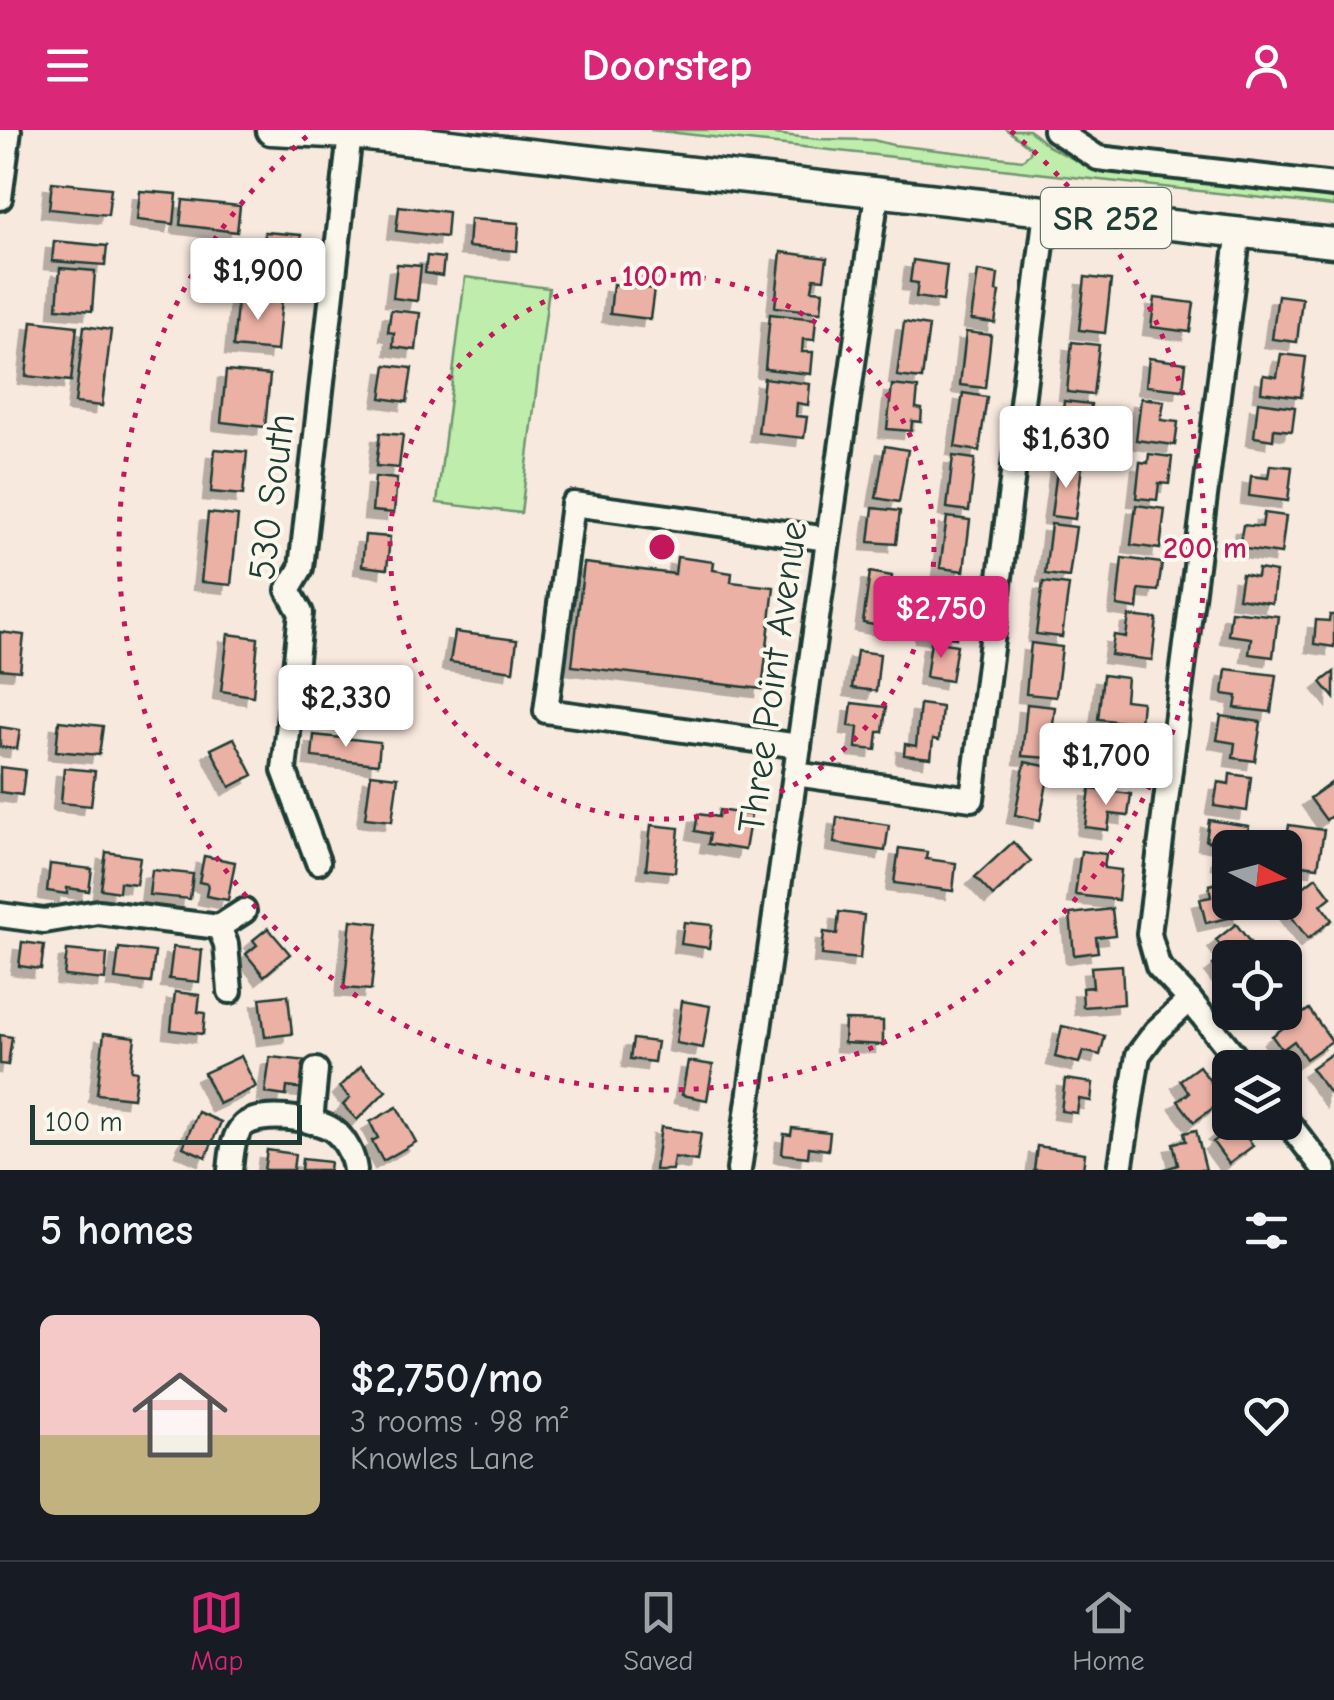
<!DOCTYPE html>
<html lang="en">
<head>
<meta charset="utf-8">
<style>
	body { margin:0; font-family:"Comic Neue",sans-serif; background:#242831; color:#f1f3f6; height:100vh; display:flex; flex-direction:column; font-size:38px; white-space:nowrap }
	* { box-sizing:border-box; margin:0 }
	p { font-size:32px; color:#9ea1a6 }
	.icon { flex:none; width:55px; height:55px; fill:none; stroke:currentColor; stroke-width:2; stroke-linecap:round; stroke-linejoin:round }
	.map { position:relative; height:1040px; overflow:hidden }
	.drawer { display:flex; flex-direction:column; background:#171b24; flex:1 }
	.drawer>* { flex:none }
	.needle { width:65px; rotate:96deg }
	.controls { position:absolute; left:1212px; top:700px; display:grid; gap:20px }
	.controls a { display:grid; place-items:center; width:90px; height:90px; border-radius:15px; background:#171b24; box-shadow:0 2px 8px #0004; font-size:50px }
	.scale { position:absolute; left:30px; bottom:25px; width:272px; box-sizing:border-box; padding-left:10px; border:5px solid #1f3d34; border-top:0; font-size:28px; line-height:35px; white-space:nowrap; color:#1f3d34; -webkit-text-stroke:8px #fbf7ec; paint-order:stroke }
	.price { position:absolute; translate:-50% -85px; padding:0 22px; border-radius:10px; background:#fff; color:#222; font-size:32px; line-height:65px; filter:drop-shadow(0 2px 5px #0008) }
	.price::after { content:''; position:absolute; left:50%; top:60px; width:30px; height:22px; margin-left:-15px; background:inherit; clip-path:polygon(0 0,100% 0,50% 100%) }
	.price.current { background:#db2777; color:#fff }
	ul { padding:0; list-style:none }
	li { display:flex; align-items:center; gap:30px; height:250px; padding:0 40px }
	li span { display:grid; place-items:center; flex:none; width:280px; height:200px; border-radius:15px; color:#555 }
	li>.icon { margin-inline-start:auto }
	span .icon { width:120px; height:120px; fill:#fffc; stroke-width:1 }
	li b { font-size:42px }
	h2 { display:flex; justify-content:space-between; align-items:center; height:120px; padding:0 40px; font-size:42px }
	header { display:flex; justify-content:space-between; align-items:center; height:130px; padding:0 40px; background:#db2777; color:#fff; font-size:45px; font-weight:700 }
	.dock { display:flex; justify-content:space-around; align-items:center; height:140px; border-top:2px solid #363941; background:#171b24; font-size:28px; color:#9ea1a6 }
	.dock a { display:grid; justify-items:center; gap:5px }
	.dock .current { color:#db2777 }
	.map>svg:first-child { display:block }
	.green { fill:#bfedab; stroke:#6f9570; stroke-width:2.5 }
	.building { fill:#ebb1a4; stroke:#1f3d34; stroke-width:2.5; filter:url(#shadow) }
	.lines { fill:none; stroke-linecap:round; stroke-linejoin:round }
	.minor-casing { stroke:#1f3d34; stroke-width:30 }
	.major-casing { stroke:#1f3d34; stroke-width:35 }
	.minor { stroke:#fbf7ec; stroke-width:22 }
	.major { stroke:#fbf7ec; stroke-width:28 }
	.ring { fill:none; stroke:#c2185b; stroke-width:5; stroke-dasharray:5 10 }
	.labels { text-anchor:middle; dominant-baseline:central; stroke-width:8; stroke-linejoin:round; paint-order:stroke }
	.shield { fill:#fbf7ec; stroke:#61756b; stroke-width:2.5 }
	.shield-label { font-size:35px; font-weight:bold; fill:#1f3d34 }
	.street-label { font-size:38px; fill:#1f3d34; stroke:#fbf7ec }
	.centre { fill:#c2185b; stroke:#fbf7ec; stroke-width:5 }
	.ring-label { font-size:30px; text-anchor:middle; font-weight:bold; fill:#c2185b; stroke:#fbf7ec; stroke-width:8; stroke-linejoin:round; paint-order:stroke }
</style>
</head>
<body>
<header><svg class="icon" aria-label="menu" viewBox="0 0 24 24"><path d="M4 6h16M4 12h16M4 18h16"/></svg>Doorstep<svg class="icon" aria-label="person" viewBox="0 0 24 24"><circle cx="12" cy="8" r="4"/><path d="M4 21q1-7 8-7t8 7"/></svg></header>
<div class="map">
<svg width="1334" height="1040" viewBox="0 0 1334 1040">
	<defs>
		<filter id="shadow"><feDropShadow dx="-8" dy="8" stdDeviation="0" flood-color="#0004"/></filter>
	</defs>
	<rect width="100%" height="100%" fill="#f8e9de"/>
	<filter id="ink" filterUnits="userSpaceOnUse"><feTurbulence type="fractalNoise" baseFrequency=".01" numOctaves="2"/><feDisplacementMap in="SourceGraphic" scale="20" xChannelSelector="R" yChannelSelector="G"/><feConvolveMatrix kernelMatrix="1 2 1 2 8 2 1 2 1" color-interpolation-filters="sRGB"/></filter>
	<g filter="url(#ink)">
		<g class="green">
			<path d="M650,0H738L819,9L873,10L893,15L1023,30L1030,23V17L1007,0H1029L1048,16L1081,33L1119,42L1334,67V76Z"/>
			<path d="M465,147L549,158L521,383L437,373Z"/>
		</g>
		<g class="building">
			<path d="M52,52L111,58L108,85L49,79Z"/>
			<path d="M140,61L177,64L174,94L137,90Z"/>
			<path d="M183,70L240,76L237,102L180,95Z"/>
			<path d="M399,76L448,82L446,107L396,101Z"/>
			<path d="M470,89L519,93L517,121L468,117Z"/>
			<path d="M265,102L301,105L298,140L276,138V130L263,129Z"/>
			<path d="M54,111L107,116L105,135L52,131Z"/>
			<path d="M781,122L827,128L824,149L814,148L812,160L823,161L821,182L775,177Z"/>
			<path d="M427,126L444,128L442,146L425,143Z"/>
			<path d="M913,130L947,135L943,171L916,167L918,153L910,152Z"/>
			<path d="M397,134L421,136L417,171L393,168Z"/>
			<path d="M60,138L95,141L92,181L57,178Z"/>
			<path d="M978,141L998,144L996,161L1000,162L995,193L971,190Z"/>
			<path d="M1085,147L1111,150L1105,203L1079,200Z"/>
			<path d="M613,154L654,159L650,189L610,184Z"/>
			<path d="M238,165L282,169L277,221L233,217Z"/>
			<path d="M1278,165L1302,168L1297,212L1272,209Z"/>
			<path d="M1155,168L1194,173L1190,202L1151,197Z"/>
			<path d="M391,180L420,183L416,220L393,217L394,203L388,202Z"/>
			<path d="M770,184L816,189L814,210L803,209L802,222H813L811,244L765,239Z"/>
			<path d="M32,191L77,196L71,251L26,246Z"/>
			<path d="M904,192L929,196L922,249L897,246Z"/>
			<path d="M84,196L111,200L102,276L75,273Z"/>
			<path d="M966,202L991,205L985,258L960,255Z"/>
			<path d="M1072,212L1099,215L1093,265L1067,262Z"/>
			<path d="M1281,224L1306,227L1301,267L1261,262L1263,245L1277,247Z"/>
			<path d="M1149,228L1186,233L1183,260L1146,256Z"/>
			<path d="M386,235L412,238L407,272L381,268Z"/>
			<path d="M226,241L270,245L265,297L221,292Z"/>
			<path d="M764,248L810,254L808,275L797,273L796,286L807,287L804,308L758,303Z"/>
			<path d="M892,255L918,258L916,278L922,279L921,292L912,291L911,301L887,299Z"/>
			<path d="M963,263L987,267L979,321L955,317Z"/>
			<path d="M1141,268L1164,271L1161,290L1178,292L1175,315L1136,310Z"/>
			<path d="M1064,271L1091,274L1088,308L1060,305Z"/>
			<path d="M1258,272L1295,277L1292,301L1274,299L1273,310L1254,307Z"/>
			<path d="M380,303L403,305L399,338L376,336Z"/>
			<path d="M885,316L908,320L899,372L876,368Z"/>
			<path d="M215,319L247,322L243,365L211,362Z"/>
			<path d="M1149,324L1172,327L1169,354L1159,353L1157,370L1136,368L1140,332L1148,333Z"/>
			<path d="M953,326L975,329L969,381L947,378Z"/>
			<path d="M1058,333L1082,337L1075,389L1051,386Z"/>
			<path d="M1270,335L1292,337L1288,371L1249,366L1251,346L1268,348Z"/>
			<path d="M375,347L397,349L394,383L372,381Z"/>
			<path d="M1136,375L1165,379L1160,419L1131,415Z"/>
			<path d="M873,378L900,381L896,414L869,412Z"/>
			<path d="M208,383L238,386L231,455L201,452Z"/>
			<path d="M1264,383L1286,386L1281,424L1239,418L1243,395L1262,397Z"/>
			<path d="M947,387L970,390L964,441L940,438Z"/>
			<path d="M1051,394L1076,397L1069,447L1045,444Z"/>
			<path d="M365,405L390,407L387,439L362,436Z"/>
			<path d="M677,427L714,432L713,440L732,443L731,452L774,457L762,559L572,536L584,433L675,444Z"/>
			<path d="M1122,428L1162,433L1158,461L1139,459L1137,479L1117,476Z"/>
			<path d="M1258,439L1276,442L1272,473L1238,468L1242,444L1257,447Z"/>
			<path d="M870,442L892,446L885,497L863,493Z"/>
			<path d="M939,451L962,454L956,508L923,504L925,490L934,491Z"/>
			<path d="M1043,452L1069,455L1062,507L1036,504Z"/>
			<path d="M1231,481L1278,486L1273,527L1249,524L1251,508L1228,505Z"/>
			<path d="M1330,485H1334V517L1314,514L1316,490L1329,491Z"/>
			<path d="M1129,486L1157,489L1152,530L1111,525L1114,505L1126,507Z"/>
			<path d="M0,502L24,505L20,541L0,539Z"/>
			<path d="M455,502L517,510L513,541L450,532Z"/>
			<path d="M228,504L258,508L253,566L221,561Z"/>
			<path d="M931,511L957,515L951,551L926,547Z"/>
			<path d="M1031,513L1062,517L1056,567L1026,564Z"/>
			<path d="M857,521L880,524L876,561L852,558Z"/>
			<path d="M1226,539L1276,545L1271,582L1235,578L1237,566L1223,564Z"/>
			<path d="M1334,542V568L1321,552Z"/>
			<path d="M1103,545L1127,548L1125,570L1142,572L1140,594L1098,589Z"/>
			<path d="M852,573L886,577L883,602H878L876,620L856,618L858,597L849,596Z"/>
			<path d="M920,574L942,577L939,610L933,609L931,628L904,625L905,614L916,616Z"/>
			<path d="M1027,574L1055,577L1049,628L1022,626Z"/>
			<path d="M1221,586L1261,592L1255,631L1233,628L1235,613L1217,610Z"/>
			<path d="M59,591L103,596L99,625L56,621Z"/>
			<path d="M0,597L20,600L17,619L0,617Z"/>
			<path d="M1100,601L1140,605L1138,630L1119,628L1117,649L1096,647Z"/>
			<path d="M314,605L380,612L378,634L312,627Z"/>
			<path d="M234,608L253,645L230,657L211,619Z"/>
			<path d="M1025,632L1050,637L1040,690L1015,685Z"/>
			<path d="M0,637L25,640L22,665L0,662Z"/>
			<path d="M64,638L95,641L91,676L61,673Z"/>
			<path d="M371,644L398,647L392,691L365,688Z"/>
			<path d="M1230,644L1251,647L1247,681L1214,676L1218,652L1229,654Z"/>
			<path d="M1334,651V684L1326,690L1310,668Z"/>
			<path d="M1090,659L1131,664L1128,686L1110,684L1108,700L1085,697Z"/>
			<path d="M719,680L751,685L745,720L708,714L710,704L695,701L698,684L718,687Z"/>
			<path d="M837,687L889,695L885,721L834,713Z"/>
			<path d="M1209,690L1249,696L1245,716L1252,718H1230V732L1219,730L1222,714L1206,711Z"/>
			<path d="M651,695L679,698L675,742L646,739Z"/>
			<path d="M1289,695L1324,700L1318,737L1294,734L1296,722L1285,720Z"/>
			<path d="M1013,712L1031,731L993,766L975,747Z"/>
			<path d="M899,718L927,722L926,729L956,733L953,761L894,753Z"/>
			<path d="M1081,721L1106,724L1104,738L1121,740L1118,770L1075,765Z"/>
			<path d="M106,722L140,727L136,754L120,752L119,762L101,759Z"/>
			<path d="M204,726L235,732L228,770L206,766L208,754L199,752Z"/>
			<path d="M50,734L92,739L89,761L67,758V764L47,761Z"/>
			<path d="M152,740L193,744L190,769L149,765Z"/>
			<path d="M1316,747L1331,767L1321,775L1332,790L1308,809L1282,774Z"/>
			<path d="M1230,750V772H1239L1242,785L1206,793L1200,769L1211,767L1209,755Z"/>
			<path d="M1112,779L1115,805L1096,807L1098,822L1074,825L1070,784Z"/>
			<path d="M839,782L864,785L860,829L822,825L824,802L837,804Z"/>
			<path d="M351,790L378,793L371,860L344,858Z"/>
			<path d="M684,792L712,795L709,818L681,814Z"/>
			<path d="M1236,794L1262,828H1230V857L1213,835L1227,824L1216,810Z"/>
			<path d="M268,798L290,824L264,846L246,824L257,815L253,810Z"/>
			<path d="M22,812L44,815L41,839L19,836Z"/>
			<path d="M173,817L202,820L199,852L169,849Z"/>
			<path d="M119,818L155,822L151,853L115,849Z"/>
			<path d="M67,820L107,824L105,850L64,846Z"/>
			<path d="M1122,835L1124,874L1083,877L1082,858L1093,857L1091,837Z"/>
			<path d="M1285,854L1296,867L1285,876Z"/>
			<path d="M175,862L200,865L198,882L205,883L203,904L171,900Z"/>
			<path d="M288,865L292,904L265,907L260,868Z"/>
			<path d="M682,871L710,876L703,918L676,913Z"/>
			<path d="M1309,879L1332,911L1306,929L1294,911L1282,920L1272,906Z"/>
			<path d="M845,890L883,891V915L844,913Z"/>
			<path d="M1062,896L1105,906L1100,925L1083,921L1079,933L1055,927Z"/>
			<path d="M104,903L135,907L131,940L137,941L133,968L97,964Z"/>
			<path d="M0,905L12,907L8,935L0,934Z"/>
			<path d="M633,909L657,912L654,932L630,929Z"/>
			<path d="M1334,922V969L1311,938Z"/>
			<path d="M241,926L256,957L219,974L204,943Z"/>
			<path d="M270,927L309,931L306,959L287,957L286,966L265,963Z"/>
			<path d="M688,931L713,935L707,970L682,965Z"/>
			<path d="M361,936L386,961L357,990L343,975L350,968L340,957Z"/>
			<path d="M1199,936L1224,970L1194,992L1178,971L1189,963L1180,950Z"/>
			<path d="M1065,949L1093,953L1091,971L1079,969L1077,983L1061,981Z"/>
			<path d="M397,977L416,1012L383,1031L372,1011L378,1008L370,992Z"/>
			<path d="M198,982L221,992L206,1027L183,1017Z"/>
			<path d="M1230,992H1236L1253,1016L1229,1034L1213,1012L1221,1006L1216,1003Z"/>
			<path d="M661,997L701,1003L697,1031L674,1027L672,1040H655Z"/>
			<path d="M792,998L830,1002L828,1020L809,1017L808,1027L782,1024L784,1004L791,1005Z"/>
			<path d="M1196,1000L1206,1040H1162L1178,1035L1173,1013L1186,1011L1184,1003Z"/>
			<path d="M1037,1016L1085,1023L1083,1040H1034Z"/>
			<path d="M267,1020L295,1024L293,1040H264Z"/>
			<path d="M302,1029L330,1032L329,1040H301Z"/>
		</g>
		<g class="lines">
			<defs>
				<g id="minor">
					<path d="M1055,0L1098,28L1334,55"/>
					<path d="M0,68L9,0"/>
					<path d="M799,616L546,581L573,374L828,409"/>
					<path d="M795,644L972,669L1046,82"/>
					<path d="M318,732L284,640L301,483L288,460L301,438L350,4"/>
					<path d="M0,785L44,791L98,782L219,797L244,781"/>
					<path d="M219,797L226,814L230,861"/>
					<path d="M1190,870L1244,938"/>
					<path d="M1285,989L1325,1040"/>
					<path d="M311,992L316,940"/>
					<path d="M230,1040C232,1025 232,1007 243,996C258,981 316,988 333,1000C345,1009 353,1025 355,1040"/>
					<path d="M739,1040L877,64"/>
					<path d="M1120,1040L1138,925L1156,901L1190,870L1158,836L1149,804L1239,100"/>
				</g>
				<path id="major" d="M271,0L350,4L1334,113"/>
			</defs>
			<use href="#minor" class="minor-casing"/>
			<use href="#major" class="major-casing"/>
			<use href="#minor" class="minor"/>
			<use href="#major" class="major"/>
		</g>
	</g>
	<g class="ring">
		<circle cx="662" cy="417" r="272"/>
		<path d="M1011 1A543 543 0 1 1 313 1"/>
	</g>
	<g class="labels">
		<rect class="shield" x="1041" y="58" width="130" height="60" rx="8"/>
		<g class="shield-label">
			<text x="1106" y="88">SR 252</text>
		</g>
		<g class="street-label">
			<text transform="translate(272 367) rotate(-83)">530 South</text>
			<text transform="translate(773 547) rotate(-82)">Three Point Avenue</text>
		</g>
	</g>
	<circle cx="662" cy="417" r="15" class="centre"/>
	<g class="ring-label">
		<text x="662" y="156">100 m</text>
		<text x="1205" y="428">200 m</text>
	</g>
</svg>
<div class="controls">
<a><svg class="needle" viewBox="-14 -14 28 28"><path d="M0-13l5 13h-10z" fill="#e53935"/><path d="M0 13l5-13h-10z" fill="#9ea1a6"/></svg></a>
<a><svg class="icon" aria-label="locate" viewBox="0 0 24 24"><circle cx="12" cy="12" r="6"/><path d="M12 2v4M12 18v4M2 12h4M18 12h4"/></svg></a>
<a><svg class="icon" aria-label="layers" viewBox="0 0 24 24"><path d="M12 4l9 5-9 5-9-5zM3 14l9 5 9-5"/></svg></a>
</div>
<div class="scale">100 m</div>
<b class="price" style="left:258px;top:193px">$1,900</b>
<b class="price" style="left:1066px;top:361px">$1,630</b>
<b class="price current" style="left:941px;top:531px">$2,750</b>
<b class="price" style="left:346px;top:620px">$2,330</b>
<b class="price" style="left:1106px;top:678px">$1,700</b>
</div>
<section class="drawer">
<h2>5 homes<svg class="icon" aria-label="filters" viewBox="0 0 24 24"><path d="M4 7h16M4 17h16"/><circle cx="9" cy="7" r="2"/><circle cx="15" cy="17" r="2"/></svg></h2>
<ul>
<li><span style="background:linear-gradient(#f6c9c9 60%,#c2b280 0)"><svg class="icon" aria-label="home" viewBox="0 0 24 24"><path d="M3 11l9-7 9 7M6 9v11h12V9"/></svg></span><div><b>$2,750/mo</b><p>3 rooms · 98 m²</p><p>Knowles Lane</p></div><svg class="icon" aria-label="heart" viewBox="0 0 24 24"><path d="M12 20l-8-8c-3-5 5-10 8-4 3-6 11-1 8 4z"/></svg></li>
</ul>
</section>
<nav class="dock">
<a class="current"><svg class="icon" aria-label="map" viewBox="0 0 24 24"><path d="M3 6l6-2 6 2 6-2v14l-6 2-6-2-6 2zM9 4v14M15 6v14"/></svg>Map</a>
<a><svg class="icon" aria-label="saved" viewBox="0 0 24 24"><path d="M7 4h10v16l-5-4-5 4z"/></svg>Saved</a>
<a><svg class="icon" aria-label="home" viewBox="0 0 24 24"><path d="M3 11l9-7 9 7M6 9v11h12V9"/></svg>Home</a>
</nav>
</body>
</html>
